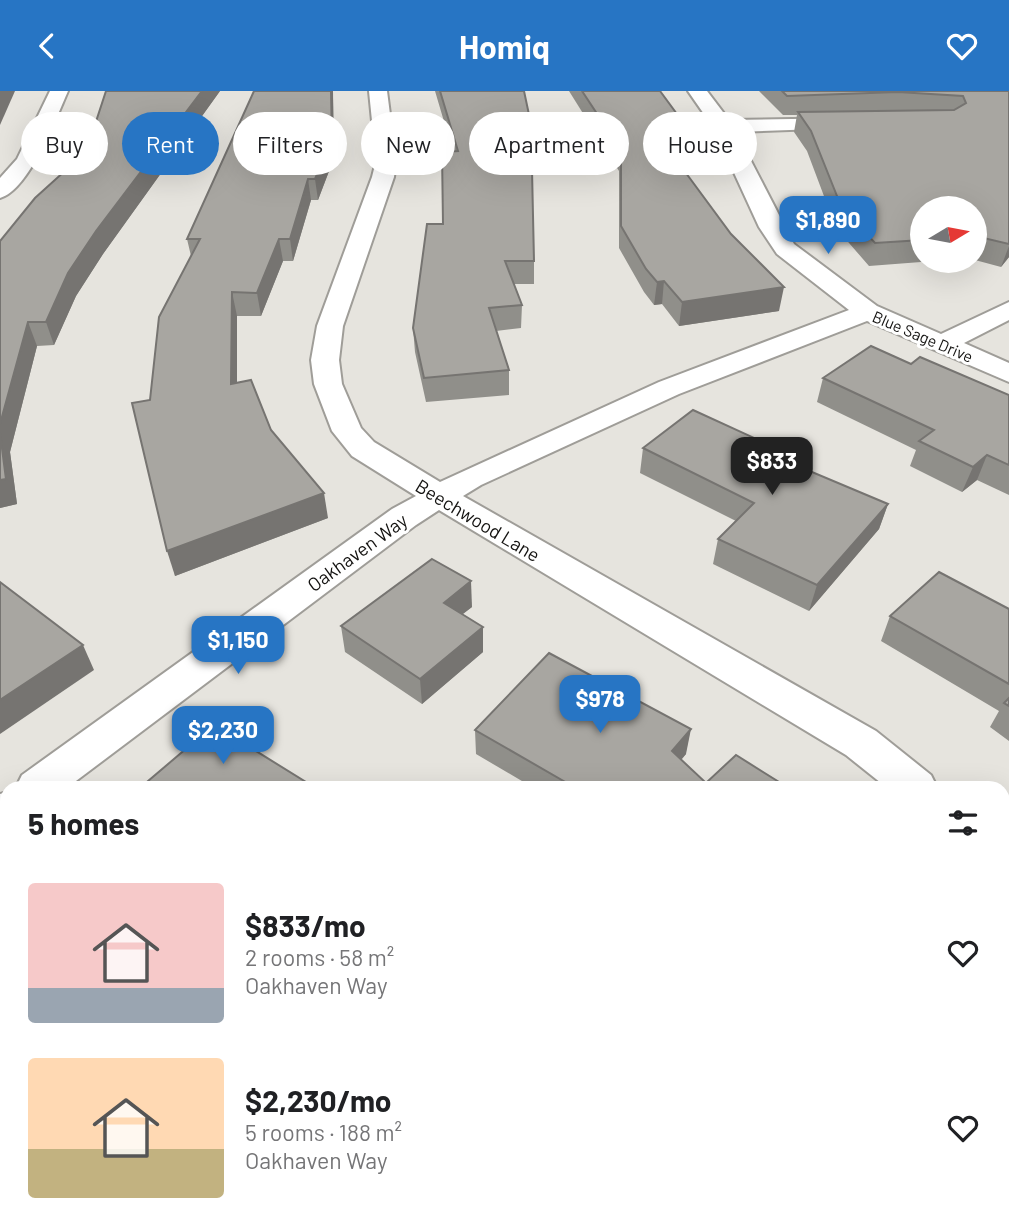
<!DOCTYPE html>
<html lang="en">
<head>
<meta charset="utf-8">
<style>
	body { margin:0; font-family:Barlow,sans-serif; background:#f6f6f6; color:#202124; height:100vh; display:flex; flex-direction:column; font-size:26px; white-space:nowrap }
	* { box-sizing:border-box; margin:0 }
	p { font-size:23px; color:#757577 }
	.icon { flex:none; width:38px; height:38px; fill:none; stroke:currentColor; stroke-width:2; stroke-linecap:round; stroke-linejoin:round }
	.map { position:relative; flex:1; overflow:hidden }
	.side { position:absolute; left:0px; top:690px; width:1010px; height:450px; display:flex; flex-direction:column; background:#fff; border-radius:21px 21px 0 0; box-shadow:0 7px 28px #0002 }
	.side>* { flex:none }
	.guide { position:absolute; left:21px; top:21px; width:968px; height:63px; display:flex; gap:14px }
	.needle { width:46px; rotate:80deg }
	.fabs { position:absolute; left:910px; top:105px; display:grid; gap:14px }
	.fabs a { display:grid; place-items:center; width:77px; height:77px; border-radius:50%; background:#fff; box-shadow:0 7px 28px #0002; font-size:35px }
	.price { position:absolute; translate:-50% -60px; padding:0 16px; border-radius:14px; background:#2775c4; color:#fff; font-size:23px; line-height:46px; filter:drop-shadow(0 2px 4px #0008) }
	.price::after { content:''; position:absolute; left:50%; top:42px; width:21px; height:16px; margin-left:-10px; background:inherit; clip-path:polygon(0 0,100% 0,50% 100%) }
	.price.active { background:#222; color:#fff }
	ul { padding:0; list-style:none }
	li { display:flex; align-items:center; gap:21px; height:175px; padding:0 28px }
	li span { display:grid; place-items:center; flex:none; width:196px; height:140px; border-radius:7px; color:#555 }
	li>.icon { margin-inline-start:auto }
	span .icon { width:84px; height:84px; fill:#fffc; stroke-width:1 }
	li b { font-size:30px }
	h2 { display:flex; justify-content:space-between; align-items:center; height:84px; padding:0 28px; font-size:30px }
	.pill { padding:0 24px; border-radius:32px; background:#fff; box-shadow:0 7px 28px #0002; font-size:24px; line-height:63px }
	.pill.active { background:#2775c4; color:#fff }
	header { display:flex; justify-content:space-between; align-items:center; height:91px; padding:0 28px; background:#2775c4; color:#fff; font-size:32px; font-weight:700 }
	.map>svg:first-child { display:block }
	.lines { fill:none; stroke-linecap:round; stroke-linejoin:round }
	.street-casing { stroke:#9f9d98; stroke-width:4 }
	.street { fill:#fff; fill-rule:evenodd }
	.wall { fill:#908f8a }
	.shaded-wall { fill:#767471 }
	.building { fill:#a8a6a1; stroke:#767471; stroke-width:2 }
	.labels { text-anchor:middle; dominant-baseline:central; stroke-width:6; stroke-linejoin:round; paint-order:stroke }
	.far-street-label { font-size:16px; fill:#131210; stroke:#fff }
	.street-label { font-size:19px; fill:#131210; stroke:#fff }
</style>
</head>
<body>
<header><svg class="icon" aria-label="back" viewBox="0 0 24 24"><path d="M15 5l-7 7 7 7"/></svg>Homiq<svg class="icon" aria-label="heart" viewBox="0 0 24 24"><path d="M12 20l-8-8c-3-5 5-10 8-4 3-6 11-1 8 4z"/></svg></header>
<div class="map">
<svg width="1009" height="1139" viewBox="0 0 1009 1139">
	<rect width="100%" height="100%" fill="#e6e4de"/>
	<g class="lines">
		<defs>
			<g id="street">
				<path d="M50,0H68C56,27 29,99 0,107V87L17,68Z"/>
				<path d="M369,0H387L396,70L394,86L343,235L339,269L342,293L361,337L374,351L440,391L659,291L849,219L777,163L759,136L713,36L688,0H707L729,29L853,27L856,31L846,37L736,41L794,153L877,215L941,243L1009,211V229L964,252L1009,272V291L867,230L679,303L481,394L463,405L876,640L931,684L937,696H886L846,664L439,419L416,434L68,696H16L22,684L392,418L416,405L352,365L332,340L314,293L311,269L317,235L372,86L376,70Z"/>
				<path d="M7,701V740L0,742V703Z"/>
				<path d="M1003,747L1009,750V792L1003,790Z"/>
				<path d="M0,891L7,893V948L0,945Z"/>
				<path d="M157,1132H217L220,1139H160Z"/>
			</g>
		</defs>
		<use href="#street" class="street-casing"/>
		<use href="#street" class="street"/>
	</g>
	<g class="wall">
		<path d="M106,0H220L103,163L76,205L54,254L37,255L10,361L17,413L0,417V150L87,58Z"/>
		<path d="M254,0H333L334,67L318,109H311L293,170H283L261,225H237V292L271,339L328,427L175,485L150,309L191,165L187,148Z"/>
		<path d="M435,0H524L534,170V193H514L522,214L521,237L496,240L509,279V304L426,311L415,261L413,237L443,133L453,61Z"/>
		<path d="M569,0H660L702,57L699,78L684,79L779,220L679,235L662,213L654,214L644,201L619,157V80Z"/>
		<path d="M759,0H1009V166L1001,176L975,169V117H922V170H934L869,175L836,137L807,60L794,41L797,24H783Z"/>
		<path d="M911,273L1009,304V404L977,389L962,401L910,375L916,359L817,311L823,287Z"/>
		<path d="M643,357H776L774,366L888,413L879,438L809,520L713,473L718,448L736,430L640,382Z"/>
		<path d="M472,516L462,523L483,561L422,613L345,561L341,535Z"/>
		<path d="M1009,518V650L990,636L999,620L881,550L890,525Z"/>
		<path d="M475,639L686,663L681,669L706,692L787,696H532L476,663Z"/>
		<path d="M1003,889L1009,894V1113L1003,1119Z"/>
		<path d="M488,1132H732L728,1139H494L488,1134Z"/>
	</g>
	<g class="shaded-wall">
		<path d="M0,0H15L0,34Z"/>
		<path d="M202,0H220L103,163L76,205L54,254L46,231L68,182L96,140Z"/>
		<path d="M331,0H333V7L334,67L318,109L315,88Z"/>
		<path d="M308,88L311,109L293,170L290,148Z"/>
		<path d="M279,148L283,170L261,225L257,202Z"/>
		<path d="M1009,155V166L1001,176Z"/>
		<path d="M664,190L662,213L654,214L657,191Z"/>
		<path d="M784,196L779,220L679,235L682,211Z"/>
		<path d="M232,201L237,225V317L231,293Z"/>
		<path d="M28,231L37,255L10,361L17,413L0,417V333Z"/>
		<path d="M776,357L771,382L769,363Z"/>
		<path d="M987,364L977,389L962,401L973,376Z"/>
		<path d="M324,402L328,427L175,485L167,460Z"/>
		<path d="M888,413L879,438L809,520L817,494Z"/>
		<path d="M471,490L472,516L445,537L444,512Z"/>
		<path d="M483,536V561L422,613L420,588Z"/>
		<path d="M83,554L94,579L0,643V609Z"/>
		<path d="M691,638L686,663L667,685L672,660Z"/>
	</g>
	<g class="building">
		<path d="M106,0H202L96,140L68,182L46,231H28L0,333V150L35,107L66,79L76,58H87Z"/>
		<path d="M254,0H331L332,47L315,88H308L290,148H279L257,202L232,201L231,293L251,289L271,339L324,402L167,460L132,312L150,309L159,226L200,148H187Z"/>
		<path d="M440,0H524L531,33L534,170H505L522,214L489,217L509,279L424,287L413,237L427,133H443L442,61L458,60Z"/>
		<path d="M582,0H660L702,57L669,59L731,143L784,196L682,211L664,190L657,191L646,178L621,135V59Z"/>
		<path d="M782,0H1009V153L975,145V117H922V149L875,152L841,115L811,40L798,21L954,19L966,12L963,5L898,1L787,5Z"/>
		<path d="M871,255L911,273L920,266L1009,304V374L987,364L973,376L919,350L934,339L823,287Z"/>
		<path d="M693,319L776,357L769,363L888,413L817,494L718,448L754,412L643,357Z"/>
		<path d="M0,342L6,388L0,389Z"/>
		<path d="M432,468L471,490L444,512L483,536L420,588L341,535Z"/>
		<path d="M939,481L1009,518V593L890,525Z"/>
		<path d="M0,491L83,554L0,609Z"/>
		<path d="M549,562L691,638L672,660L706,692L736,664L787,696H574L475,639Z"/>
		<path d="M1009,607V615L1004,612Z"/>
		<path d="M214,634L314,696H141Z"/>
		<path d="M1003,889L1009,894V1096L1003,1090Z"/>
		<path d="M503,1132H732L728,1139H510Z"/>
	</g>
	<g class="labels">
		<g class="far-street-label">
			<text transform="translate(923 245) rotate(23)">Blue Sage Drive</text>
		</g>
		<g class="street-label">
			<text transform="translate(478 429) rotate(31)">Beechwood Lane</text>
			<text transform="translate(357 461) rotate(-36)">Oakhaven Way</text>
		</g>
	</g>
</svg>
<div class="fabs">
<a><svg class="needle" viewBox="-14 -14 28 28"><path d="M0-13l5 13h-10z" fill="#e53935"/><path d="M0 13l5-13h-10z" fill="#757577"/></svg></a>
</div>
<b class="price" style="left:828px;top:165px">$1,890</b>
<b class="price active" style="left:772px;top:406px">$833</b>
<b class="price" style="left:238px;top:585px">$1,150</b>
<b class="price" style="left:600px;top:644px">$978</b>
<b class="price" style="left:223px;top:675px">$2,230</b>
<div class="guide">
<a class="pill">Buy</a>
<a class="pill active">Rent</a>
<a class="pill">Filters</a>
<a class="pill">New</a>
<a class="pill">Apartment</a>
<a class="pill">House</a>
</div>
<section class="side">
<h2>5 homes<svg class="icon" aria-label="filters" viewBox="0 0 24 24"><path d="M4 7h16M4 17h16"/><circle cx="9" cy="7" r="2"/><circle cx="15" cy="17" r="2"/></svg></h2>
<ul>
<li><span style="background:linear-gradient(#f6c9c9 75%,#9aa5b1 0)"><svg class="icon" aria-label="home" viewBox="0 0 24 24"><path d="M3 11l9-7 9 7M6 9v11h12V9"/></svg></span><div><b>$833/mo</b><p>2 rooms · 58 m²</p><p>Oakhaven Way</p></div><svg class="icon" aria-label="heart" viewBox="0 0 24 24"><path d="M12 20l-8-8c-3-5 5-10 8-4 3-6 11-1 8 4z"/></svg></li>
<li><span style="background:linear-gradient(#ffd9b3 65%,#c2b280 0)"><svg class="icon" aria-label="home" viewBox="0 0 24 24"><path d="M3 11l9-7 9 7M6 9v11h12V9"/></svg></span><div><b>$2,230/mo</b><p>5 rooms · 188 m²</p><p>Oakhaven Way</p></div><svg class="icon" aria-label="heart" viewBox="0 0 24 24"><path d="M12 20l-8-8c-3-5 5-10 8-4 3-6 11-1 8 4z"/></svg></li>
</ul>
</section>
</div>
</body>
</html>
